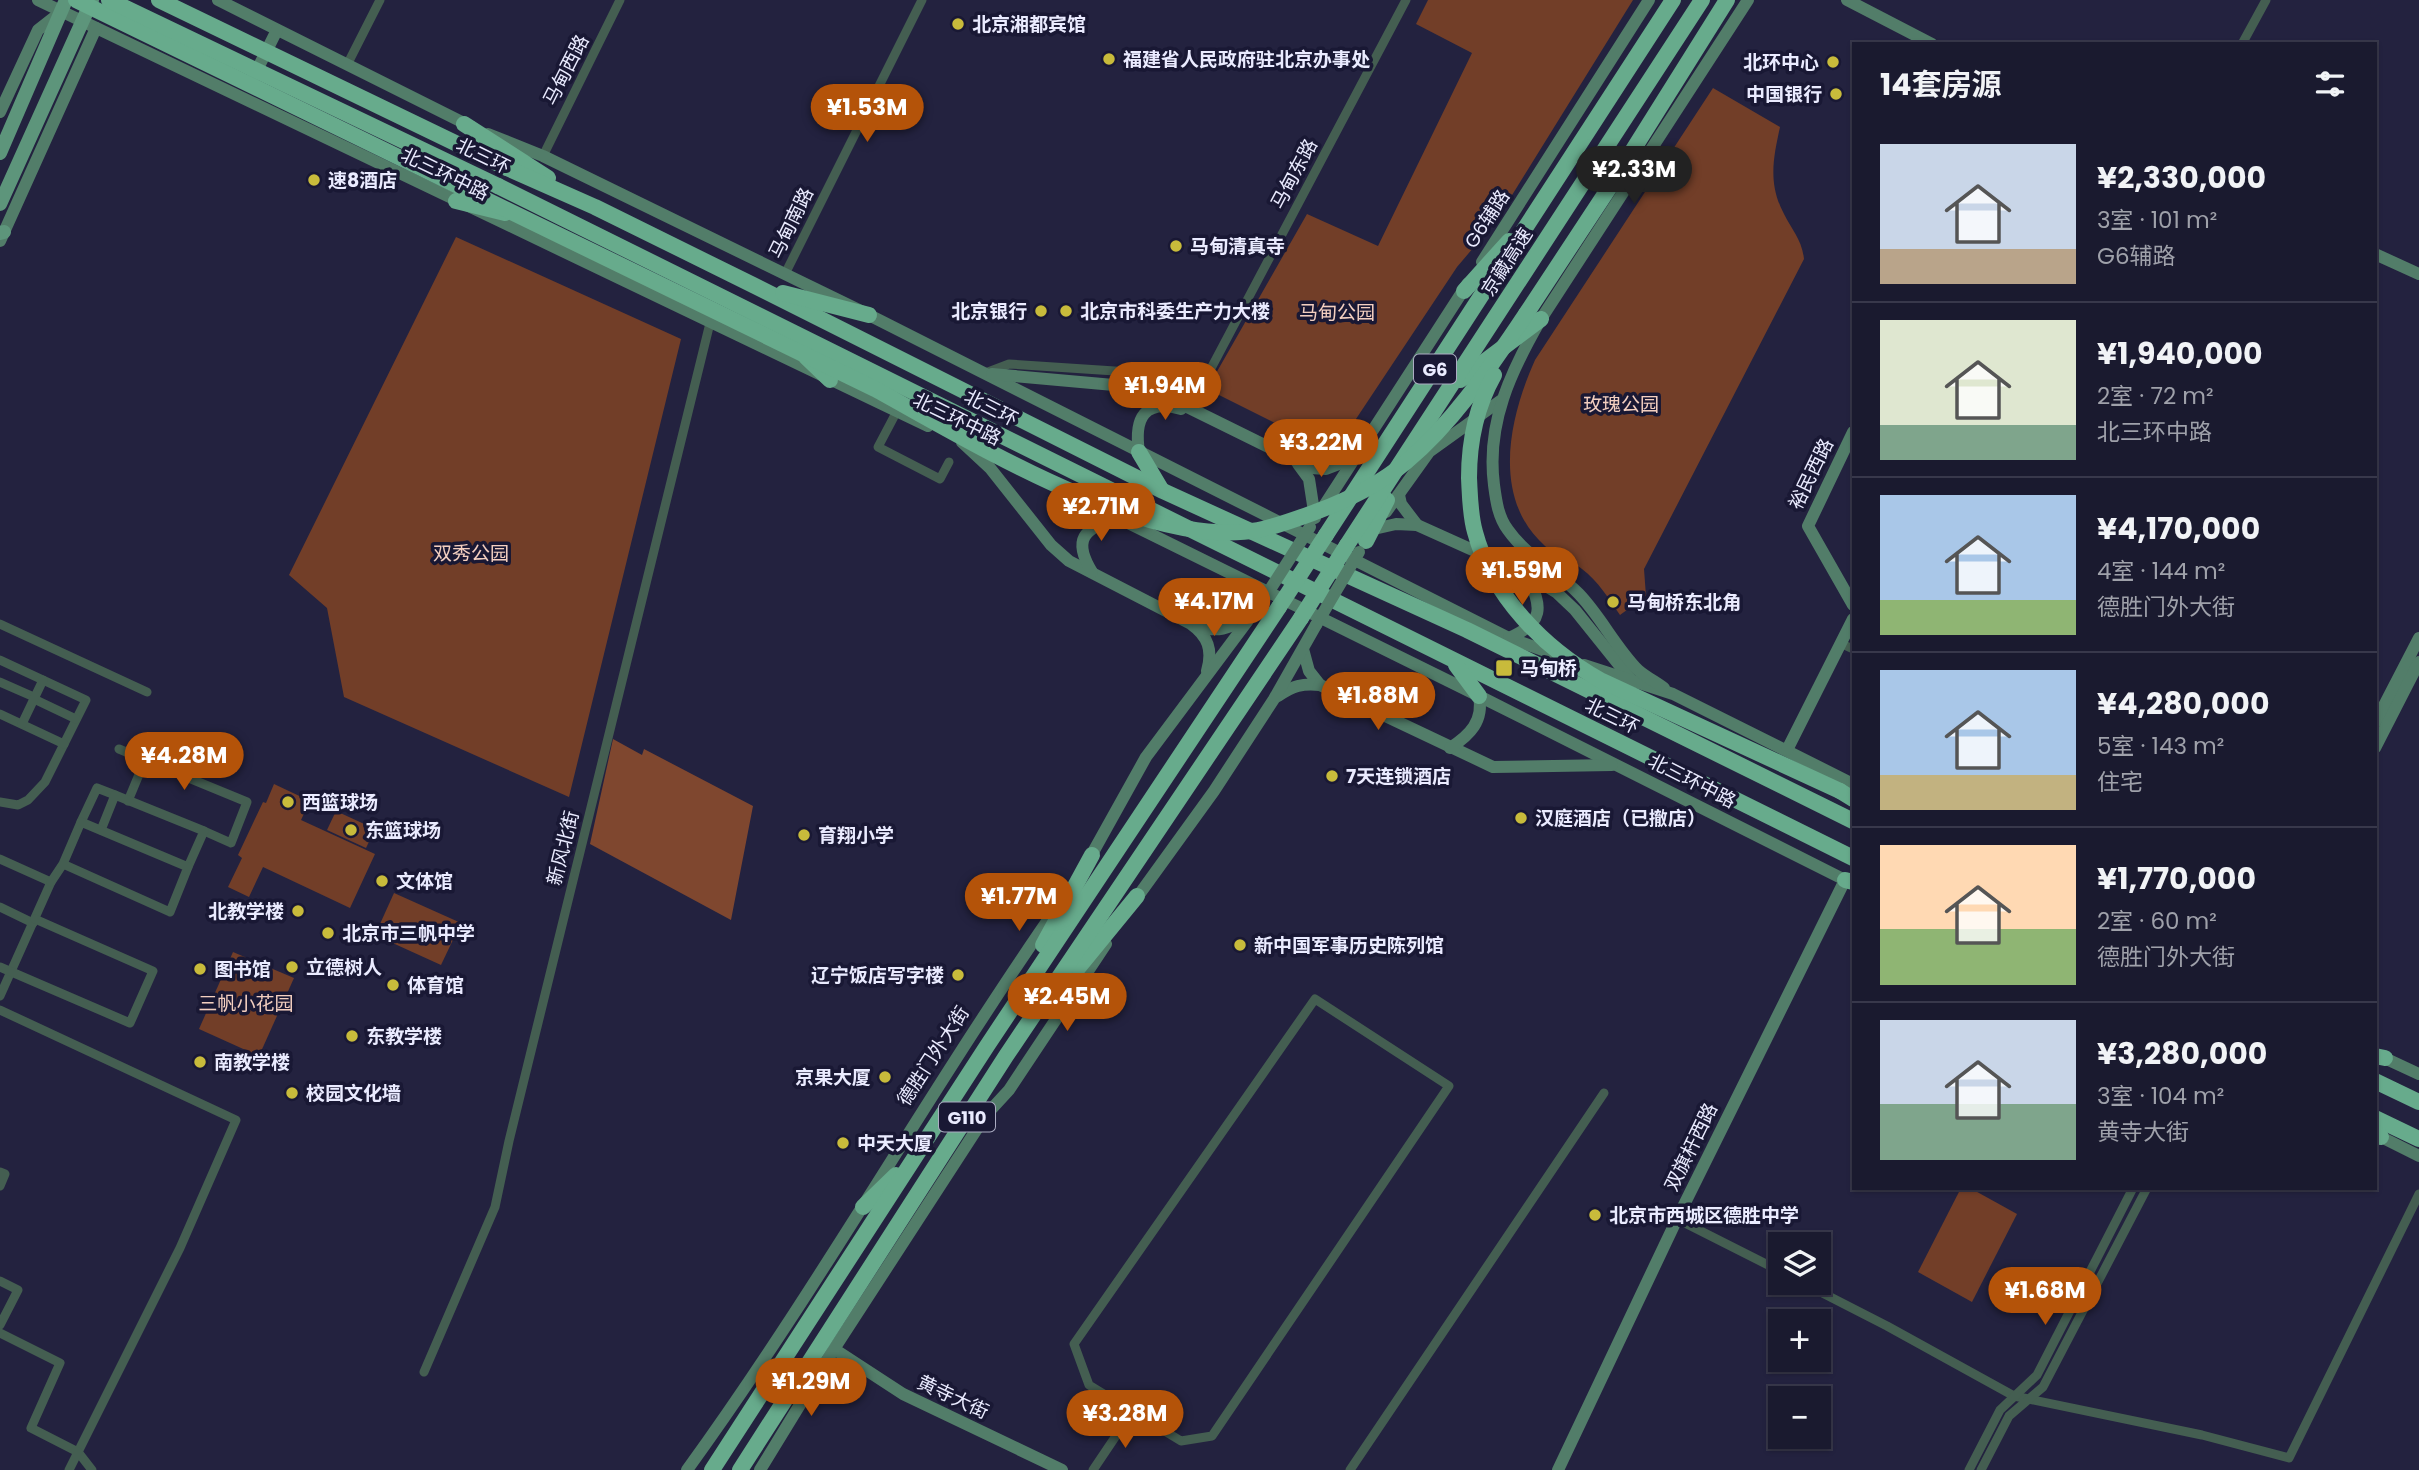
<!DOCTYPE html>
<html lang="zh">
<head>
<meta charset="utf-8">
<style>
	body { margin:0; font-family:Poppins,"Noto Sans SC",sans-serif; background:#27273b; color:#f1f3f6; height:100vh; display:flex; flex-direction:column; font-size:26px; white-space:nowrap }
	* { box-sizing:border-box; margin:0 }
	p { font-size:23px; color:#9fa1aa }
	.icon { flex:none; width:38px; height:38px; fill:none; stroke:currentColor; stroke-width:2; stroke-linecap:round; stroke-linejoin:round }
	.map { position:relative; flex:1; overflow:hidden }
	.drawer { position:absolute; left:1852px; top:42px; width:525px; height:1148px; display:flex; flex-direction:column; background:#1a1a2f; border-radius:0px; box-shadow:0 2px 5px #0004,0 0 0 2px #38384b }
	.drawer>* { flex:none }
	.tools { position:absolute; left:1768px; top:1232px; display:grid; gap:14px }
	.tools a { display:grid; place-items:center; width:63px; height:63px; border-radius:0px; background:#1a1a2f; box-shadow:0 2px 5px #0004,0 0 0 2px #38384b; font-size:35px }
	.price { position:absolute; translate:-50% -60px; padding:0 16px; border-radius:24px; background:#b45309; color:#fff; font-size:23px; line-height:46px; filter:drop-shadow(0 2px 4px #0008) }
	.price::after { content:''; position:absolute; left:50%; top:42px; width:21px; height:16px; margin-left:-10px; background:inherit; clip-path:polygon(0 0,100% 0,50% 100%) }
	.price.current { background:#222; color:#fff }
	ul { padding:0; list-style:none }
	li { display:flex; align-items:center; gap:21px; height:175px; padding:0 28px }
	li+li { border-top:2px solid #38384b }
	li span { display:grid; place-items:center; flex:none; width:196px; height:140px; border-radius:0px; color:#555 }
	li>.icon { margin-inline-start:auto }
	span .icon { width:84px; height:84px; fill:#fffc; stroke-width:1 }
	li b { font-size:30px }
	h2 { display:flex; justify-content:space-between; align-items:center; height:84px; padding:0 28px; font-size:30px }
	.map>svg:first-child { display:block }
	.green { fill:#723e28 }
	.forest { fill:#7f472f }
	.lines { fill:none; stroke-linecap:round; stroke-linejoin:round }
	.street { stroke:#445e51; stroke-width:9 }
	.secondary { stroke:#527d69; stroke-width:12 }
	.primary { stroke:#5d957b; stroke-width:14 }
	.highway { stroke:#67ab8c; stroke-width:16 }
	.secondary-bridge { stroke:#527d69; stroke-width:12 }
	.highway-bridge { stroke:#67ab8c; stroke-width:16 }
	.poi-dot { fill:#c8bb3b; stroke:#191834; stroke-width:2.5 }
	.labels { text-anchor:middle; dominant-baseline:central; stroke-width:7; stroke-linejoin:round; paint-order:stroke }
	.shield { fill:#191834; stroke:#abacc2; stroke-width:2 }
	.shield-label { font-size:18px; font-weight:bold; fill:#eaebff }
	.poi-label { font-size:19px; font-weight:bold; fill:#eaebff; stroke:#191834; text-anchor:start }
	.street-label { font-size:19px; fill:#eaebff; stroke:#191834 }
	.park-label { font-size:19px; fill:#f3cfc0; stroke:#191834 }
</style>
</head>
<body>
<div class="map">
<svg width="2419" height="1470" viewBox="0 0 2419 1470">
	<rect width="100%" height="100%" fill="#23223f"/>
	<g class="green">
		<path d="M1428,0H1633L1496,221L1457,267L1346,434L1334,447H1323L1207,389L1307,214L1378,246L1472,53L1416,24Z"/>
		<path d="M1713,88L1780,127C1773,159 1768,184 1784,214C1792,230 1802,240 1804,259L1644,569L1646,596L1620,615C1609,599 1598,581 1582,569C1571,560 1556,556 1545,546C1491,498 1509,418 1535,360Z"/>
		<path d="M456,237L681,339L569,797L344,697L327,608L289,575Z"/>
		<path d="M274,784L310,801L301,820L375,854L350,908L263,867L249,897L228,887L242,858L238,855L263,802L266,803Z"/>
		<path d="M336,811L375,829L366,848L327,830Z"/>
		<path d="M394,893L461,923L441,965L375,935Z"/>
		<path d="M233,952L294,978L259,1056L199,1029Z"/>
		<path d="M1961,1188H1970L2017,1214L1972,1302L1918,1272Z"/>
	</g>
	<path class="forest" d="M613,739L642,755L644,749L753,806L731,920L590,844Z"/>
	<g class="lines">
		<g class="street">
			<path d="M2242,44L2266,0"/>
			<path d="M347,65L380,0"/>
			<path d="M543,156L620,0"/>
			<path d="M785,274L922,0"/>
			<path d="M988,372L1009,364L1130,372L1165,378L1198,393L1406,0"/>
			<path d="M897,411L878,447L940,479L949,462"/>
			<path d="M0,624L147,692"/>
			<path d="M1842,644L1853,649"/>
			<path d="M0,660L86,700L45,782L28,800L18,805L0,802"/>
			<path d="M0,682L34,697"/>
			<path d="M34,699L76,719"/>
			<path d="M0,714L64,744"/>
			<path d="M22,724L43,680"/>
			<path d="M119,749L145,760"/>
			<path d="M128,801L145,760L247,802L231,843L204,831"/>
			<path d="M81,822L97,788L115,795"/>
			<path d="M101,830L115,795L204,831L188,867"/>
			<path d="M0,859L51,882L0,996"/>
			<path d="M51,882L63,864L81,822L188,867L170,912L63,864"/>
			<path d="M0,907L33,923"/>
			<path d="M0,967L130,1023L153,971L35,919"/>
			<path d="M1315,999L1449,1086L1212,1436L1181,1441L1089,1385L1074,1344Z"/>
			<path d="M0,1010L236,1120L180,1248L78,1452L92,1470"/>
			<path d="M0,1172L5,1174L0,1186"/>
			<path d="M1677,1219L1780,1271"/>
			<path d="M0,1281L18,1290L0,1325"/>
			<path d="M1803,1283L1887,1326L2014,1396L2202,1435L2289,1458L2419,1194"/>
			<path d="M0,1333L60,1363L31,1428L78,1452L69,1470"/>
			<path d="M424,1372L495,1207L509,1141L710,323"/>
			<path d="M1093,1470L1132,1412"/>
			<path d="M1350,1470L1604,1093"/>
			<path d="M1969,1470L2000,1410L2037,1375L2133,1188"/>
			<path d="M1981,1470L2009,1416L2043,1387L2147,1188"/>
		</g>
		<g class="secondary">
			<path d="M38,0L928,426"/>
			<path d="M218,0L472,127"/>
			<path d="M1847,0L1932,44"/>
			<path d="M254,76L277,30"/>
			<path d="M0,112L38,30L61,12"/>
			<path d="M488,134L543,156L869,315L1509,638L1560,656"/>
			<path d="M0,241L96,28"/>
			<path d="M2375,254L2419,274"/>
			<path d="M1482,262L1649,0"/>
			<path d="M992,374L1136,387L1163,395L1311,468L1326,469L1355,458"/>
			<path d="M1853,432L1808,526L1853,605"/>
			<path d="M962,442L990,468L1051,545L1069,561L1191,624C1208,636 1213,650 1207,671"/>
			<path d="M1139,452C1134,418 1144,399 1181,409"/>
			<path d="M1298,464L1309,479L1315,518"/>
			<path d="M1399,495L1401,504L1417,525"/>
			<path d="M1102,510L1479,696L1853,884"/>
			<path d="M1320,512L1468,283"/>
			<path d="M1386,512L1429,452L1500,401"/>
			<path d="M1374,529L1396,524L1417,525L1526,574L1556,592L1575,610L1632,681"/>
			<path d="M1092,572C1072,539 1084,530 1115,517"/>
			<path d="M1198,626C1217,633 1229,628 1247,619"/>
			<path d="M1509,638C1544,623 1543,607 1527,576"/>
			<path d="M1303,649L1309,671L1320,685"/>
			<path d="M1584,665L1673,694L1853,784"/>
			<path d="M1664,688C1656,682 1646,677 1638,670C1616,648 1601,617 1579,594C1557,571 1527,557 1508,530C1498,517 1496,500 1494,485C1486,423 1511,371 1541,319L1748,0"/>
			<path d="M1278,696C1293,686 1302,683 1320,685L1493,767L1612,765"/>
			<path d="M2375,723L2419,638"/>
			<path d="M1450,748C1470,735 1484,721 1479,696"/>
			<path d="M2375,748L2419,662"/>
			<path d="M1787,750L1853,619"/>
			<path d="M1087,863L1146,757L1264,599"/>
			<path d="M1133,903L1214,791L1274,699L1316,625"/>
			<path d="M2378,1055L2419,1074"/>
			<path d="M2375,1134L2419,1156"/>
			<path d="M834,1349L903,1394L1062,1470"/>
			<path d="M687,1470C819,1288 929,1091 1057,907"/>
			<path d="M760,1470L834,1349L986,1115L1009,1090L1106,944"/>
			<path d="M1558,1470L1677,1219L1845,880"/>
		</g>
		<g class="primary">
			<path d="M0,153L66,0"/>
			<path d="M0,204L92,0"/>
			<path d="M0,233L4,232"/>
		</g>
		<g class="highway">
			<path d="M464,124L548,178"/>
			<path d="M507,168L595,207L753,285L1163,491L1467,630L1853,821"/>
			<path d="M498,186L1853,858"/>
			<path d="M456,201L505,213"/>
			<path d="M1464,291L1509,241"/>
			<path d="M783,293L869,315"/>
			<path d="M1526,314L1611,185L1727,0"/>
			<path d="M806,357L830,380"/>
			<path d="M1460,380L1541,319"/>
			<path d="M1139,452L1161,489"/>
			<path d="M1326,535L1673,0"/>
			<path d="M1366,541L1387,500"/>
			<path d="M1347,545L1702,0"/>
			<path d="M1456,665L1479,696"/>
			<path d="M1840,791L1853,799"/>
			<path d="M1845,880L1853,882"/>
			<path d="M1043,945L1092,855"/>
			<path d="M1065,984L1137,896"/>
			<path d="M2375,1056L2385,1058"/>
			<path d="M2375,1081L2419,1102"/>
			<path d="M2375,1118L2419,1139"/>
			<path d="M2375,1132L2381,1137"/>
			<path d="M863,1207L896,1175"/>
			<path d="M712,1470L987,1046L1279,607"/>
			<path d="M740,1470L1006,1056L1301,618"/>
		</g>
		<g class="secondary-bridge">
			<path d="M1264,599L1310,527"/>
			<path d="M1316,625L1359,552"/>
		</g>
		<g class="highway-bridge">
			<path d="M76,0L875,389C970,441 1148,551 1258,530C1278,526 1299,518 1318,511C1350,499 1380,484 1406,462C1455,421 1490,367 1526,314"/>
			<path d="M109,0L498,186"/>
			<path d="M159,0L507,168"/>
			<path d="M1494,375C1476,407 1469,442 1469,478C1470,496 1470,515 1475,532C1492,596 1544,648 1600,680L1840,791"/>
			<path d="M1279,607L1326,535"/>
			<path d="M1301,618L1347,545"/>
		</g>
	</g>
	<g class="poi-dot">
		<circle cx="958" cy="24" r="7"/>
		<circle cx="1109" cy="59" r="7"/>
		<circle cx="1833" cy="62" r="7"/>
		<circle cx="1836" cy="94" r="7"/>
		<circle cx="314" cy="180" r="7"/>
		<circle cx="1176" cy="246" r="7"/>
		<circle cx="1041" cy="311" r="7"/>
		<circle cx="1066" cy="311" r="7"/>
		<circle cx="1613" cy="602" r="7"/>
		<rect x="1495" y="659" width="18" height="18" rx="3.5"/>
		<circle cx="1332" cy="776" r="7"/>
		<circle cx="288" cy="802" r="7"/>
		<circle cx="1521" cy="818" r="7"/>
		<circle cx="351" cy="830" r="7"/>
		<circle cx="804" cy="835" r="7"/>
		<circle cx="382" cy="881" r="7"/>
		<circle cx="298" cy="911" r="7"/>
		<circle cx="328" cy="933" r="7"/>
		<circle cx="1240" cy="945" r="7"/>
		<circle cx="292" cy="967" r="7"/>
		<circle cx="200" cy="969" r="7"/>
		<circle cx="958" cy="975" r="7"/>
		<circle cx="393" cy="985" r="7"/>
		<circle cx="352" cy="1036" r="7"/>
		<circle cx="200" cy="1062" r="7"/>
		<circle cx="885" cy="1077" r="7"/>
		<circle cx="292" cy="1093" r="7"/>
		<circle cx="843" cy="1143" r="7"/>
		<circle cx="1595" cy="1215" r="7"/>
	</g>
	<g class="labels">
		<g class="shield">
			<rect x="1414" y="354.5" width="42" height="29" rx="5"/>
			<rect x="939" y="1102.5" width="56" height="29" rx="5"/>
		</g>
		<g class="shield-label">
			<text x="1435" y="369">G6</text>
			<text x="967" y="1117">G110</text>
		</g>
		<g class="poi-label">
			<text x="972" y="24">北京湘都宾馆</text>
			<text x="1123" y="59">福建省人民政府驻北京办事处</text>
			<text x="1819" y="62" text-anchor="end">北环中心</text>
			<text x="1822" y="94" text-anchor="end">中国银行</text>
			<text x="328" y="180">速8酒店</text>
			<text x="1190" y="246">马甸清真寺</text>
			<text x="1027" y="311" text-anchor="end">北京银行</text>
			<text x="1080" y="311">北京市科委生产力大楼</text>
			<text x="1627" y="602">马甸桥东北角</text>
			<text x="1520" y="668">马甸桥</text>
			<text x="1346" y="776">7天连锁酒店</text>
			<text x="302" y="802">西篮球场</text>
			<text x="1535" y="818">汉庭酒店（已撤店）</text>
			<text x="365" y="830">东篮球场</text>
			<text x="818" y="835">育翔小学</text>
			<text x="396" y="881">文体馆</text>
			<text x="284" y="911" text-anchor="end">北教学楼</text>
			<text x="342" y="933">北京市三帆中学</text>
			<text x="1254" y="945">新中国军事历史陈列馆</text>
			<text x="306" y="967">立德树人</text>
			<text x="214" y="969">图书馆</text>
			<text x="944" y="975" text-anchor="end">辽宁饭店写字楼</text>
			<text x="407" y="985">体育馆</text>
			<text x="366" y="1036">东教学楼</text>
			<text x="214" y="1062">南教学楼</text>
			<text x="871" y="1077" text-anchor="end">京果大厦</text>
			<text x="306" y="1093">校园文化墙</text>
			<text x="857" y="1143">中天大厦</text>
			<text x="1609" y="1215">北京市西城区德胜中学</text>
		</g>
		<g class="street-label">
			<text transform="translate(566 70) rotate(-63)">马甸西路</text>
			<text transform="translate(483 156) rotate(26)">北三环</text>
			<text transform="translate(445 174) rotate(26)">北三环中路</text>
			<text transform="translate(1294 174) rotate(-62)">马甸东路</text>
			<text transform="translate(1487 219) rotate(-57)">G6辅路</text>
			<text transform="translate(791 223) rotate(-64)">马甸南路</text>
			<text transform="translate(1507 262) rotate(-57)">京藏高速</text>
			<text transform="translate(991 408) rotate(27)">北三环</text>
			<text transform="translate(957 419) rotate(26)">北三环中路</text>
			<text transform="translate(1811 474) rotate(-64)">裕民西路</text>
			<text transform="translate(1612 716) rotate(26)">北三环</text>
			<text transform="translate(1692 781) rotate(27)">北三环中路</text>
			<text transform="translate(563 848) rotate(-76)">新风北街</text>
			<text transform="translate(933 1056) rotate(-57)">德胜门外大街</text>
			<text transform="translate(1691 1147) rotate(-64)">双旗杆西路</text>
			<text transform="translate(953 1397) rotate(25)">黄寺大街</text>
		</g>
		<g class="park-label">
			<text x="1337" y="312">马甸公园</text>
			<text x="1621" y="404">玫瑰公园</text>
			<text x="471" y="553">双秀公园</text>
			<text x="246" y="1003">三帆小花园</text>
		</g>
	</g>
</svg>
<div class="tools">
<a><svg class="icon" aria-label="layers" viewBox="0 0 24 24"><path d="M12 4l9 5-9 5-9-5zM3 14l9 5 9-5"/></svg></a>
<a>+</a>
<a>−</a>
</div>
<b class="price" style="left:867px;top:144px">¥1.53M</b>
<b class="price current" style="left:1634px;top:206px">¥2.33M</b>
<b class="price" style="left:1165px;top:422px">¥1.94M</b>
<b class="price" style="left:1321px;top:479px">¥3.22M</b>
<b class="price" style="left:1101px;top:543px">¥2.71M</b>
<b class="price" style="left:1522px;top:607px">¥1.59M</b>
<b class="price" style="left:1214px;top:638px">¥4.17M</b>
<b class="price" style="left:1378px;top:732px">¥1.88M</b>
<b class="price" style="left:184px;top:792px">¥4.28M</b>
<b class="price" style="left:1019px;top:933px">¥1.77M</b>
<b class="price" style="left:1067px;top:1033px">¥2.45M</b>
<b class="price" style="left:2045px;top:1327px">¥1.68M</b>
<b class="price" style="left:811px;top:1418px">¥1.29M</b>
<b class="price" style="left:1125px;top:1450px">¥3.28M</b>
<section class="drawer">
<h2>14套房源<svg class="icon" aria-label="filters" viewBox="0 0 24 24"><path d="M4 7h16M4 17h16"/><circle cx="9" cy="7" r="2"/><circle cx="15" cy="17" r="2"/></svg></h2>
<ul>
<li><span style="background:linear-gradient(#c9d6e8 75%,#b9a48a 0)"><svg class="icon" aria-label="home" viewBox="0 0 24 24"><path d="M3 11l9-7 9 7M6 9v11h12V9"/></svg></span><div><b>¥2,330,000</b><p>3室 · 101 m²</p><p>G6辅路</p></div></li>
<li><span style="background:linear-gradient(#dfe7d0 75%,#7fa58c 0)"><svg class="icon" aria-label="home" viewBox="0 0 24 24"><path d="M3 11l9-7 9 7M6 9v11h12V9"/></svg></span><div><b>¥1,940,000</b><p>2室 · 72 m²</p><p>北三环中路</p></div></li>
<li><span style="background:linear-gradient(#a9c7e8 75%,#8fb573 0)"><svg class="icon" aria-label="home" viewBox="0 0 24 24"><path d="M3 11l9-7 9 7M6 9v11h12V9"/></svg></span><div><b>¥4,170,000</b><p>4室 · 144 m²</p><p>德胜门外大街</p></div></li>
<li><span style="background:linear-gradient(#a9c7e8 75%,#c2b280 0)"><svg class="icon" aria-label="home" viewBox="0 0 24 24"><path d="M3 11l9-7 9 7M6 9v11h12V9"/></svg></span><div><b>¥4,280,000</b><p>5室 · 143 m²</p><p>住宅</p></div></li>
<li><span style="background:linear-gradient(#ffd9b3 60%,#8fb573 0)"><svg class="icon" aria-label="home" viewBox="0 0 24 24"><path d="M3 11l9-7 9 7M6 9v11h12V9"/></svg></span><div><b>¥1,770,000</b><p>2室 · 60 m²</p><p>德胜门外大街</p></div></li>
<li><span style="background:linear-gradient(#c9d6e8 60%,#7fa58c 0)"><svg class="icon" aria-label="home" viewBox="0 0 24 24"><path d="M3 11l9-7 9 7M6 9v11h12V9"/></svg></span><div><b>¥3,280,000</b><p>3室 · 104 m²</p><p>黄寺大街</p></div></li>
</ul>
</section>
</div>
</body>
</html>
